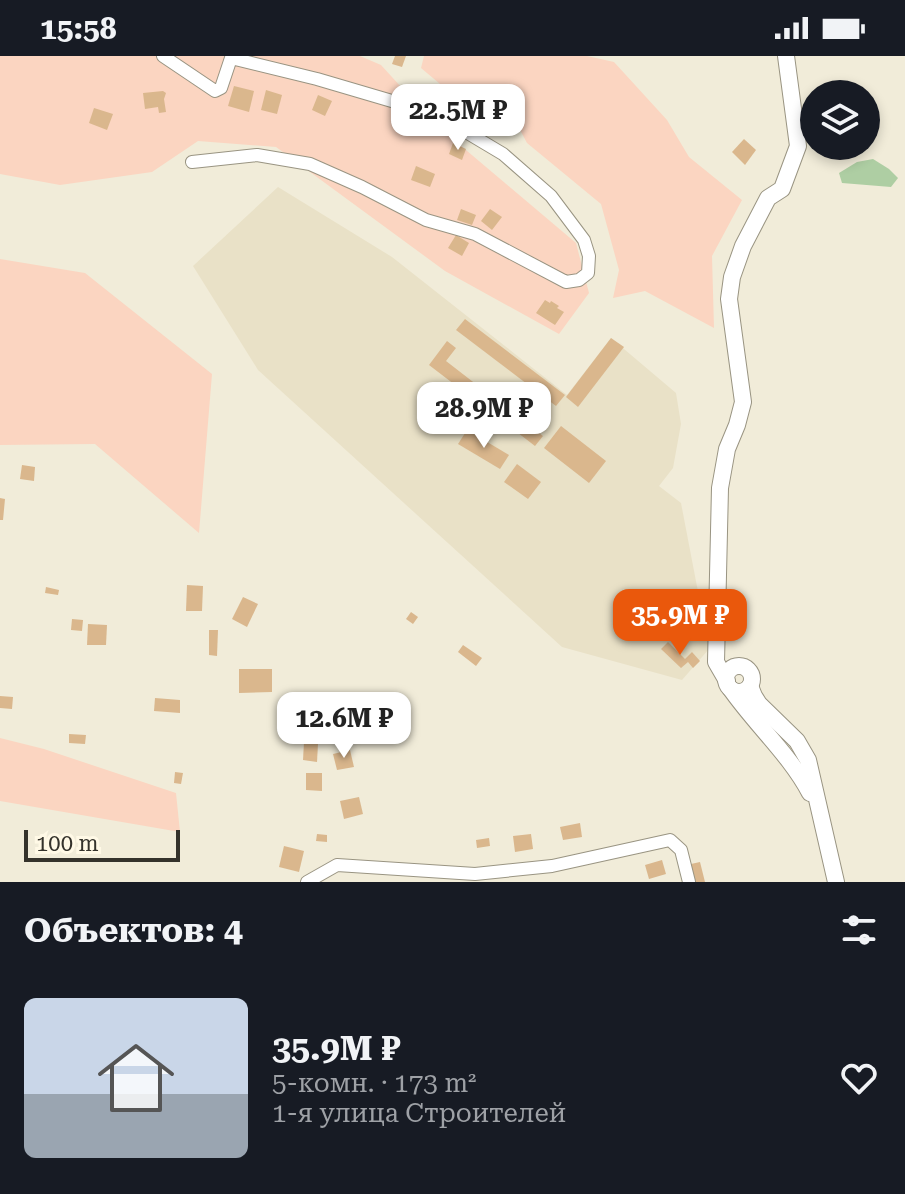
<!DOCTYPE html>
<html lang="ru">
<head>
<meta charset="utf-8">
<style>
	body { margin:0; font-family:"Roboto Serif",serif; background:#20242c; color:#f1f3f6; height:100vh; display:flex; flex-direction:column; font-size:30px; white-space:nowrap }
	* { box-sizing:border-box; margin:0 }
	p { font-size:26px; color:#9ea1a6 }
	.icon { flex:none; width:44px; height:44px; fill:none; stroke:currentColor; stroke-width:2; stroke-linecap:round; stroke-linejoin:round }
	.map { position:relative; height:826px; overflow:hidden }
	.panel { display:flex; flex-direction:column; background:#171b24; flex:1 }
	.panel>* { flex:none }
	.fabs { position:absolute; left:800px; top:24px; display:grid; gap:16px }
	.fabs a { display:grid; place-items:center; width:80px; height:80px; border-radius:50%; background:#171b24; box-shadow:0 4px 12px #0003; font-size:40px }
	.scale { position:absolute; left:24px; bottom:20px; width:156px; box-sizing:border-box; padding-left:8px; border:4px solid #34322b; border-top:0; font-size:22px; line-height:28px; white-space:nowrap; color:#34322b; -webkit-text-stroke:6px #fff9e6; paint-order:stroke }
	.price { position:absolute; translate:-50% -68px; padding:0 18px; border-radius:16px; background:#fff; color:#222; font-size:26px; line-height:52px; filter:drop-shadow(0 2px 4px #0008) }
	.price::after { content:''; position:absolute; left:50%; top:48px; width:24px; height:18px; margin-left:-12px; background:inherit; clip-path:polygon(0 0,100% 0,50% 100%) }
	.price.selected { background:#ea580c; color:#fff }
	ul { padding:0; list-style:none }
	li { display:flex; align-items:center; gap:24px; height:200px; padding:0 24px }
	li span { display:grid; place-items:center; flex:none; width:224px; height:160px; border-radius:12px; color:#555 }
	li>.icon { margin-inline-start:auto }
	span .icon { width:96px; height:96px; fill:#fffc; stroke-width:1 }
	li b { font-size:34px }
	h2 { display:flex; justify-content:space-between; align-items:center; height:96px; padding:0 24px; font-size:34px }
	.status { display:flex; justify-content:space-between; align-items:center; height:56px; padding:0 40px; background:#171b24; direction:ltr }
	.status svg { height:22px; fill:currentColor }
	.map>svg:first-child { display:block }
	.built { fill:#e9e1c7 }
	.green { fill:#fbd5c1 }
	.water { fill:#aecea3 }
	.building { fill:#dab78d }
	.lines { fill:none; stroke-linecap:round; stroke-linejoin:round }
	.street-casing { stroke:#999482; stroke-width:14 }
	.secondary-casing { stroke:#999482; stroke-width:18 }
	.street { stroke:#fff; stroke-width:12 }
	.secondary { stroke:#fff; stroke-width:16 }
</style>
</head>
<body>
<div class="status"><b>15:58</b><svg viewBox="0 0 49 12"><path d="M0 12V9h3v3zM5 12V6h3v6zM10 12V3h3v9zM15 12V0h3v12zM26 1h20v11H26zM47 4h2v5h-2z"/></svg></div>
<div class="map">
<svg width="905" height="826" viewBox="0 0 905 826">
	<rect width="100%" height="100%" fill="#f1ecd9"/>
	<path class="built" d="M278,131L392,201L567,339L611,282L676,337L681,368L673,412L659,430L681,447L709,593L682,624L562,591L258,314L193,210Z"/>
	<g class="green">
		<path d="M0,0H360L381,9L434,67L576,187L589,237L559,278L445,215L276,91L198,85L152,116L60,129L0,118Z"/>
		<path d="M424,0H587L614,6L667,64L689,101L742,144L712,200L714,272L645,235L613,242L619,214L601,148L527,87L510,55L446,33L421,12Z"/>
		<path d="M0,203L85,217L212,318L199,477L95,388L0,389Z"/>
		<path d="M0,682L44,693L176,737L180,776L0,745Z"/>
	</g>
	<path class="water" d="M873,103L889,113L898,122L891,131L842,127L839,117L857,106Z"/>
	<g class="building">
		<path d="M395,0H406L402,11L392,8Z"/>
		<path d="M234,30L254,35L249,56L228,50Z"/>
		<path d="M266,34L282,39L277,58L261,54Z"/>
		<path d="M163,35L166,37L164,43L166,56L159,57L158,51L145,53L143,37Z"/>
		<path d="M318,39L332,45L325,60L312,54Z"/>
		<path d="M94,52L113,58L107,74L89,67Z"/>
		<path d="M744,83L756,94L745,109L732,96Z"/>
		<path d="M453,87L466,93L462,104L449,98Z"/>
		<path d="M416,110L435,118L430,131L411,124Z"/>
		<path d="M461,153L476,159L472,169L457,164Z"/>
		<path d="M490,153L502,161L492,174L481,165Z"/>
		<path d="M456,179L469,187L462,200L448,192Z"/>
		<path d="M545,244L550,247L551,245L559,250L557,252L564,256L555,269L536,257Z"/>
		<path d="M465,263L565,339L556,350L456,274Z"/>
		<path d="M611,282L624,291L578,351L566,341Z"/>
		<path d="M447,285L456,292L446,305L543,380L535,390L429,309Z"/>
		<path d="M561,370L606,405L589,427L544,392Z"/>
		<path d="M467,374L509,399L500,413L458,388Z"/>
		<path d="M517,408L541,426L528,443L504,426Z"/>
		<path d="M22,409L35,411L34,425L20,423Z"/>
		<path d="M0,442L5,443L3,464H0Z"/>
		<path d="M187,529L203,530L202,555H186Z"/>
		<path d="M46,531L59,534L58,539L45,537Z"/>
		<path d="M243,541L258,548L247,571L232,563Z"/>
		<path d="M411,556L418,561L413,568L406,563Z"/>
		<path d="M72,563L83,564L82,575L71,574Z"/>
		<path d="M88,568L107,569L106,589H87Z"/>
		<path d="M209,574H218L217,600L209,599Z"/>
		<path d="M668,586L685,603L692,596L700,605L693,612L688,606L681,612L661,593Z"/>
		<path d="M463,589L482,602L476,610L458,596Z"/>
		<path d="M239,613H272V636L239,637Z"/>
		<path d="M0,640L13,641L12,653L0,652Z"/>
		<path d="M155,642L180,644V657L154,655Z"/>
		<path d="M69,678L86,679L85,688L69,687Z"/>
		<path d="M304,686L318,688L317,706L303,704Z"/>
		<path d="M350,694L354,711L337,714L333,698Z"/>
		<path d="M175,716L183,717L181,728L174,727Z"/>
		<path d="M306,717H322V735L306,734Z"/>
		<path d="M359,741L363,758L344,763L340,745Z"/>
		<path d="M580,767L582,781L563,784L560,771Z"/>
		<path d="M317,778L327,779V786L316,785Z"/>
		<path d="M531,778L533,793L515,796L513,780Z"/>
		<path d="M489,782L490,790L477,792L476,784Z"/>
		<path d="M284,790L304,795L299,816L279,811Z"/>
		<path d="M662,804L666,818L649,823L645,809Z"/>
		<path d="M700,806L705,826H695L691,808Z"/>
	</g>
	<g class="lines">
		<defs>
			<g id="street">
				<path d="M163,0L215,35L221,32L231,2L317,23L436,58L503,98L551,140L584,184L589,200L588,217L579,224L566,226L475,178L426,164L362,131L310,108L257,99L192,106"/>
				<path d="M307,826L337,809L475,818L552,810L670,784L681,794L689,826"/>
			</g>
			<g id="secondary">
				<circle cx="739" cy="623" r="13"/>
				<path d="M727,625L716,606L720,432L727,393L737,369L743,346L729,243L732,221L743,190L768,142L782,133L798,90L786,0"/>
				<path d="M750,630L754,640L759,648L797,685L808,704L836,826"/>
				<path d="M730,632C755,668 790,699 810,737"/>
			</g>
		</defs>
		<use href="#street" class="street-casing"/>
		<use href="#secondary" class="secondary-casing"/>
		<use href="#street" class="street"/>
		<use href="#secondary" class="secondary"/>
	</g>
</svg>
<div class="fabs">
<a><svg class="icon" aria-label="layers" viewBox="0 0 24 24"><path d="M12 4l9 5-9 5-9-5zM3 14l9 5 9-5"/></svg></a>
</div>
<div class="scale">100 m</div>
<b class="price" style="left:458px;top:96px">22.5M ₽</b>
<b class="price" style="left:484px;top:394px">28.9M ₽</b>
<b class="price selected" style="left:680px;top:601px">35.9M ₽</b>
<b class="price" style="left:344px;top:704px">12.6M ₽</b>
</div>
<section class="panel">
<h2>Объектов: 4<svg class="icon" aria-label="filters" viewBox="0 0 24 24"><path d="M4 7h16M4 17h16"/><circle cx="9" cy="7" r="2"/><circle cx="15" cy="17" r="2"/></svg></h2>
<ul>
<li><span style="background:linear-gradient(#c9d6e8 60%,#9aa5b1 0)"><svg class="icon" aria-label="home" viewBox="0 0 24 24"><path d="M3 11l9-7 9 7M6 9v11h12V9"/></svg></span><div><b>35.9M ₽</b><p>5-комн. · 173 m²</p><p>1-я улица Строителей</p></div><svg class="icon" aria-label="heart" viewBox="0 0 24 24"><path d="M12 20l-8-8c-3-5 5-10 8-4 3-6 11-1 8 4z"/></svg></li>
</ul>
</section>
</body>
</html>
